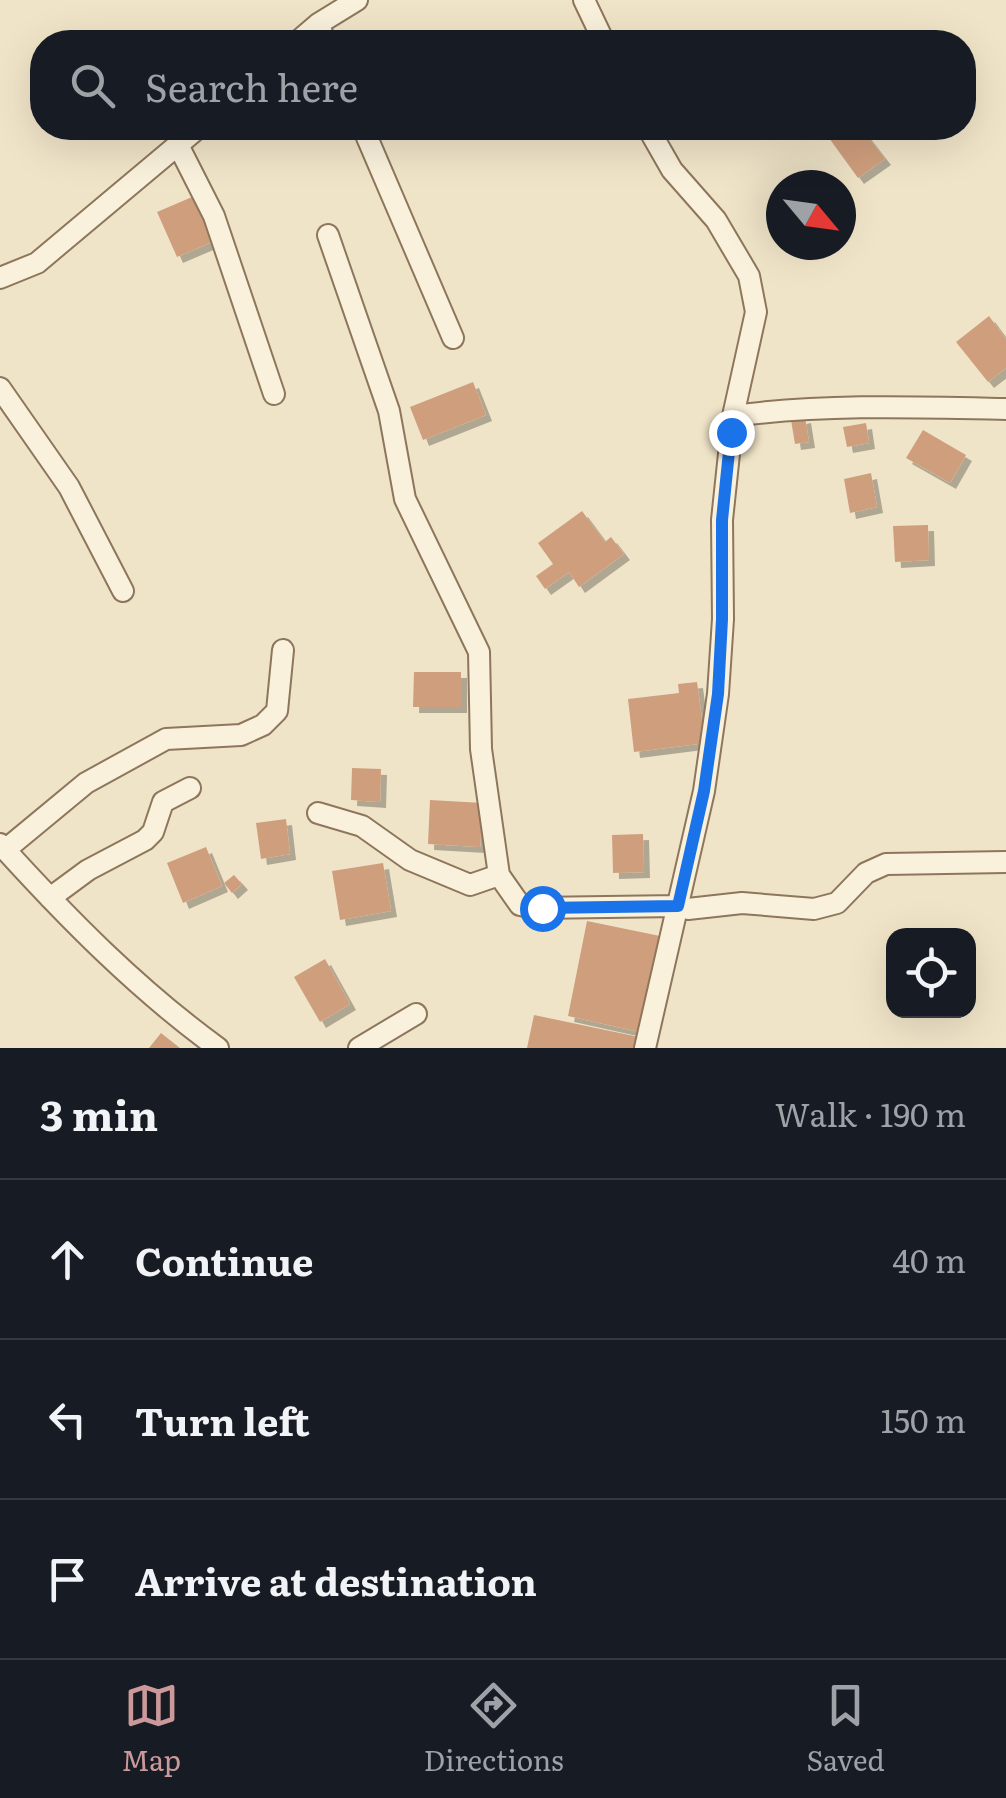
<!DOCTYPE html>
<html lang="en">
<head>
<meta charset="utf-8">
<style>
	body { margin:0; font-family:Literata,serif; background:#20242c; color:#f1f3f6 }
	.controls { position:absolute; right:30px; bottom:30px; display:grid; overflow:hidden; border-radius:20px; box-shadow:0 10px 40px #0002 }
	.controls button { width:90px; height:90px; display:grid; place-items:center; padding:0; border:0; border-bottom:2px solid #363941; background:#171b24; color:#f1f3f6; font:50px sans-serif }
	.compass { position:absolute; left:766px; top:170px; width:90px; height:90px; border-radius:50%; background:#171b24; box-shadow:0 10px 40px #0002; rotate:119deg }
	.stop { position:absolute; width:30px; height:30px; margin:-22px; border:8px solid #1a73e8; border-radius:50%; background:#fff }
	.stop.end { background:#1a73e8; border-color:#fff; box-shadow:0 2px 10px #0008 }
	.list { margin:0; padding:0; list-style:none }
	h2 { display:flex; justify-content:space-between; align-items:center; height:130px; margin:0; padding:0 40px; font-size:42px }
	h2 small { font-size:32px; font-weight:400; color:#9ea1a6 }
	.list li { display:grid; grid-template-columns:65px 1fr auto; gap:30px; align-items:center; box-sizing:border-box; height:160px; padding:0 40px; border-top:2px solid #363941 }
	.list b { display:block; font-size:38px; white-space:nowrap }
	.list em { font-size:32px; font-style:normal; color:#9ea1a6 }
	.icon { flex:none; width:55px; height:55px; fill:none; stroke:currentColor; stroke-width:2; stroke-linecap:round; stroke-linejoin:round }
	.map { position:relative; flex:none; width:1006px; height:1048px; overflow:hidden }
	.search { position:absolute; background:#171b24; box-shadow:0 10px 40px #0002; left:30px; right:30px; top:30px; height:110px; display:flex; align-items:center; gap:25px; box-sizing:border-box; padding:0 35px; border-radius:40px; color:#9ea1a6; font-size:38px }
	.sheet { height:610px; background:#171b24 }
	nav { display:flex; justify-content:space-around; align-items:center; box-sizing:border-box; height:140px; border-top:2px solid #363941; background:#171b24; font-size:28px; color:#9ea1a6 }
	nav a { display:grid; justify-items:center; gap:5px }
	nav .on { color:#cc999b }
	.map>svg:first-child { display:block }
</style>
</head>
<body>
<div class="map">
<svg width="1006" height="1048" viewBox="0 0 1006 1048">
	<defs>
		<filter id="shadow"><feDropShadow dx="6" dy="6" stdDeviation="0" flood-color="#0004"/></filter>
	</defs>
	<rect width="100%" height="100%" fill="#f0e4c8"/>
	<path fill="#cf9f7d" filter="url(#shadow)" d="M843,128H861L885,159L858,178L829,138Z
		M199,194L219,239L177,257L157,212Z
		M989,316L1006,339V368L988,382L956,342Z
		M473,382L486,415L423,440L410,407Z
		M805,417L809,442L795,444L791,420Z
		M866,423L869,443L847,447L843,427Z
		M923,430L966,455L950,483L906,458Z
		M871,473L877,507L850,513L844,479Z
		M582,511L605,542L611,537L624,554L579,587L569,572L545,589L536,576L553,564L538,543Z
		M928,525L929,560L895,562L893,526Z
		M414,672H461V707H413Z
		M697,682L705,743L634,752L628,699L679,693L678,684Z
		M352,768L381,769L380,802L351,800Z
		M430,800L483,803L480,847L428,844Z
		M286,819L290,854L261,859L256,823Z
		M643,834L644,872L613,873L612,835Z
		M206,847L222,886L183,903L167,863Z
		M383,863L391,911L340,920L332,871Z
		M234,875L242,884L232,893L224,883Z
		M587,921L660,936L640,1032L568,1016Z
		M325,959L350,1004L320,1022L294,977Z
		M534,1015L639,1037L636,1048H527Z
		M161,1033L180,1048H149Z"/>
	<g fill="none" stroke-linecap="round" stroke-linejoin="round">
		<g stroke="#8d765c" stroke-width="24">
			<path id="street" d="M584,0L604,42
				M318,24L326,42
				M297,42L318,24L357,0
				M363,128L453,338
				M178,145L214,216L274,394
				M328,235L389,411L405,499L479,652L481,749L499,875
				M0,278L37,263L198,128
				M0,388L69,487L123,591
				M733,416C823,404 915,407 1006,409
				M318,813L362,826L410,860L470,885L499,875L520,905L535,908L678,906L688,909L742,903L814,909L837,903L866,873L886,864L1006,862
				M0,844C67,918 137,989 218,1048
				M5,850L86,783L166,739L241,735L263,725L277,711L283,650
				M50,898L88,870L145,840L153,832L163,802L190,788
				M359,1048L416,1014
				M645,1048L704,791L718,694L723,619L722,520L733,416L756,312L749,276L716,220L672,170L648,128"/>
		</g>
		<use href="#street" stroke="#faf1dc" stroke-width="20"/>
	</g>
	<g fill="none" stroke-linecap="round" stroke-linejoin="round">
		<path stroke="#1a73e8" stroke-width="12" d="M542,908L678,906L704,791L718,694L722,619V520L731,432"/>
	</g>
</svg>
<div class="controls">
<button><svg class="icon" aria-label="locate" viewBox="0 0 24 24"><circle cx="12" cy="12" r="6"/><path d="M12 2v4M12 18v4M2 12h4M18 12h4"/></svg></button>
</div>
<svg class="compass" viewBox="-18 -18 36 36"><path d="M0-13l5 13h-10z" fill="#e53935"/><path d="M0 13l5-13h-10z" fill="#9ea1a6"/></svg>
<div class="stop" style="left:542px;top:908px"></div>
<div class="stop end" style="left:731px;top:432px"></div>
<div class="search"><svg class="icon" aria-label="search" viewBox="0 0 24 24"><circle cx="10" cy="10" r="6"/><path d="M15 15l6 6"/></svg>Search here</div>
</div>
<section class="sheet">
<h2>3 min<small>Walk · 190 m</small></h2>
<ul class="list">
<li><svg class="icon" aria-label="ahead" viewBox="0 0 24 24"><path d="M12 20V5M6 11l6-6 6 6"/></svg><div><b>Continue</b></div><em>40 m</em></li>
<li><svg class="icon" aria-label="left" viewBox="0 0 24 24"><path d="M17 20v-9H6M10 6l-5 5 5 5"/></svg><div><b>Turn left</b></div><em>150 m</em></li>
<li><svg class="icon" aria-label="arrive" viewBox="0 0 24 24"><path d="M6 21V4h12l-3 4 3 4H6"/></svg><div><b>Arrive at destination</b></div></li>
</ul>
</section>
<nav>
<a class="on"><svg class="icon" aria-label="map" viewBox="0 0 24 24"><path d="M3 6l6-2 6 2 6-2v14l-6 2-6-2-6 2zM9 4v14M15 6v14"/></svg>Map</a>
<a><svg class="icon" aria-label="directions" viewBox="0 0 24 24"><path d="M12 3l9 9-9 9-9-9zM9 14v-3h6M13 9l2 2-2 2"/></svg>Directions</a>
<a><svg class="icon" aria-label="saved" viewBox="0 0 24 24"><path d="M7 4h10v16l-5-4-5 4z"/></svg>Saved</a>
</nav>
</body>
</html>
